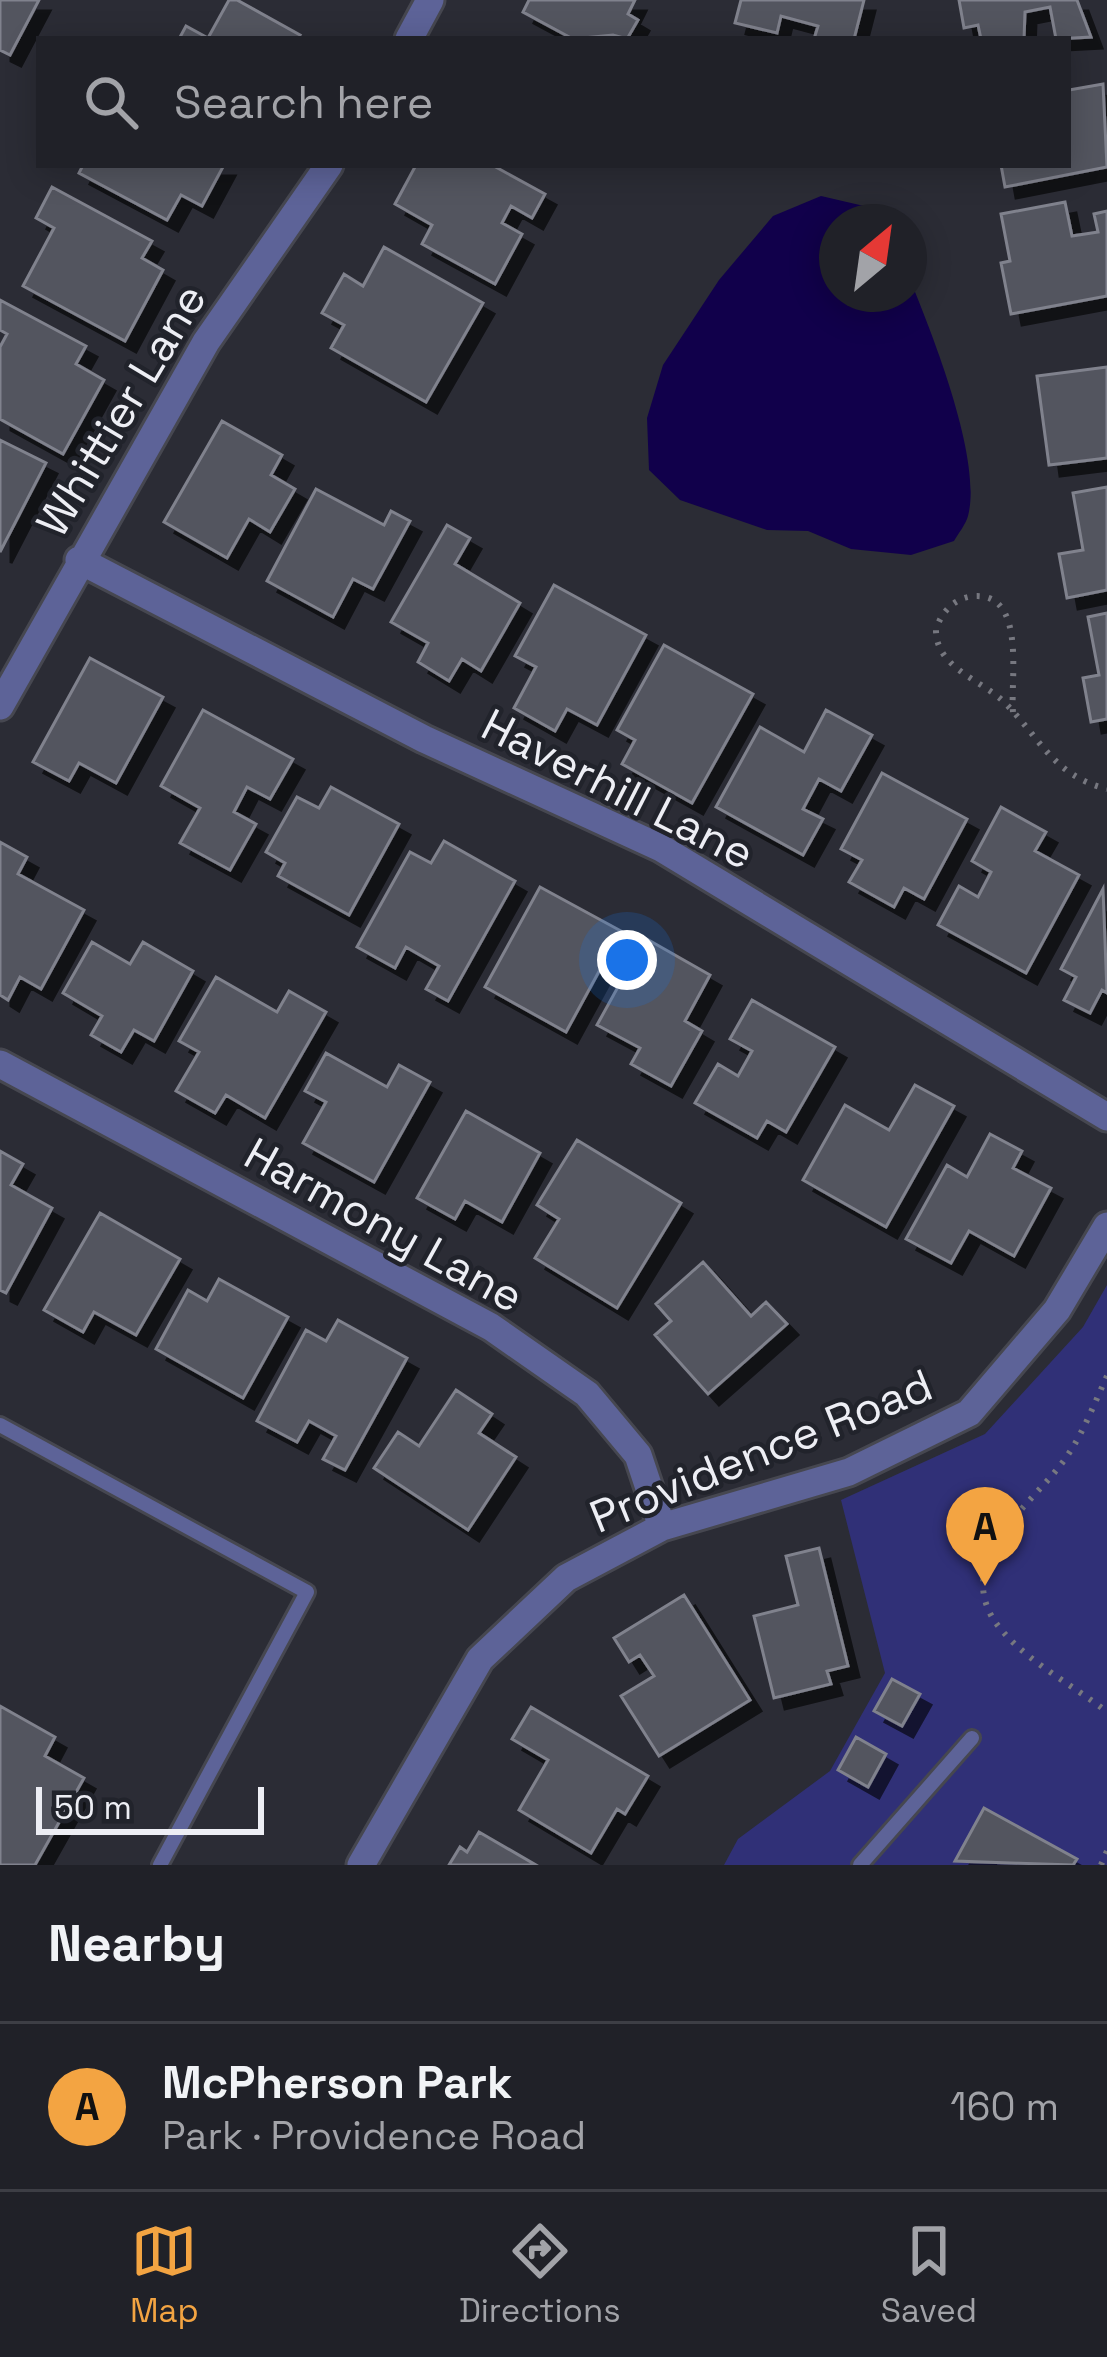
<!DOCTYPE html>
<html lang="en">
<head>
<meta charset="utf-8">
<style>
	body { margin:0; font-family:"Space Grotesk",sans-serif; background:#2d2e34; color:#f1f3f6 }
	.compass { position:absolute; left:819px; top:204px; width:108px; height:108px; border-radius:50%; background:#202128; box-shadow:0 6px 30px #0003; rotate:29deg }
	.scale { position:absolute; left:36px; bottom:30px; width:228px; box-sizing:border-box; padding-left:12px; border:6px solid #edeef4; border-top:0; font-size:33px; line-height:42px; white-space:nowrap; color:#edeef4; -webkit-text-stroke:9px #21232b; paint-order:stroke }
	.you { position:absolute; left:627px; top:960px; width:42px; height:42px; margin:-30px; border:9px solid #fff; border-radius:50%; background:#1a73e8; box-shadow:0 0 0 18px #1a73e833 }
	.badge { display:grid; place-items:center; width:78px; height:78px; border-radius:50%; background:#f3a442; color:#111; font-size:39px; font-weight:700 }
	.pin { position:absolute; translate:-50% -99px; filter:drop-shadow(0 3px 6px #0008) }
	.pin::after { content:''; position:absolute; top:63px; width:42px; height:36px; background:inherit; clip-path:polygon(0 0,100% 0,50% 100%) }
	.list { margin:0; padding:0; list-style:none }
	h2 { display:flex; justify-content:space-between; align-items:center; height:156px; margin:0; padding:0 48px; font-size:51px }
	h2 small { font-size:39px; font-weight:400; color:#a2a3a8 }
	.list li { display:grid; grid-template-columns:78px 1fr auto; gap:36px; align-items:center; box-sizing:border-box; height:168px; padding:0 48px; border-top:3px solid #3d3e45 }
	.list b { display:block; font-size:45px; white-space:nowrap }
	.list p { margin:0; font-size:39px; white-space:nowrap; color:#a2a3a8 }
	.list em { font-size:39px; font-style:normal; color:#a2a3a8 }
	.icon { flex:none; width:66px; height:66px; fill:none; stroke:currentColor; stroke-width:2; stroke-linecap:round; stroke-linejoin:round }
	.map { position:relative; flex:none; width:1107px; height:1865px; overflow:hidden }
	.search { position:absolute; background:#202128; box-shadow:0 6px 30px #0003; left:36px; right:36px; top:36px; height:132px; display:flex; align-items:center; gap:30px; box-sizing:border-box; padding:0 42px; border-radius:0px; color:#a2a3a8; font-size:45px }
	.sheet { height:324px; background:#202128 }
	nav { display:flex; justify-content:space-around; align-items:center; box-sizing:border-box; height:168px; border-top:3px solid #3d3e45; background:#202128; font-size:33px; color:#a2a3a8 }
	nav a { display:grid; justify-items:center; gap:6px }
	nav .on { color:#f3a442 }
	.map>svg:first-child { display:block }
</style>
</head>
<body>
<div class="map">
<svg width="1107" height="1865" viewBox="0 0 1107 1865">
	<defs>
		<filter id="shadow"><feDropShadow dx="11" dy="11" stdDeviation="0" flood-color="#0009"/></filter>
	</defs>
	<rect width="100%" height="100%" fill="#2b2c35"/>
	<path fill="#303077" d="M1107,1285V1865H724L738,1839L830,1771L885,1673L841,1500L985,1434L1083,1327Z"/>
	<path fill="#11004b" d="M821,196L864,206L883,222H837V294H909V277C931,331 983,459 968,516C966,524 958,534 954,541L911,555L851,549L808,531L767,530L680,500L649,470L647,418L663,365L719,280L773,216Z"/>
	<path fill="#53555f" stroke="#80828d" stroke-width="3" filter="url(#shadow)" d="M0,0H39L10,55L0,50Z
		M229,0H237L300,35L297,39H179L186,26L208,38Z
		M529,0H635L628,14L638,20L627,39L613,35L573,39L523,12Z
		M741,0H864L854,39H814L818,26L781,16L777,33L735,23Z
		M959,0H1077L1091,37L1056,39L1050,7L1025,12L1024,39H981L978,25L964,28Z
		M1103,84L1107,167L1005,187L1001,165H1068L1069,90Z
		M83,165H224L202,206L181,195L167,220L79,173Z
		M416,165H492L545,194L532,218L511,206L502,223L522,234L495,284L422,244L432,225L395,204Z
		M52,187L152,241L142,258L163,270L125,341L23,286L54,228L36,218Z
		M1065,202L1072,236L1098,232L1094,214L1107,211V296L1011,314L1001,263L1010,261L1001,214Z
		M384,247L483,303L426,402L331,348L344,325L322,313L344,274L363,286Z
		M0,300L86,346L76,364L104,380L63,454L0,419V347L7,334L0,330Z
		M1107,367V458L1049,465L1037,376Z
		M222,421L282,455L271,475L295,489L270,532L249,519L227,558L164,522Z
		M0,440L46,463L0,552Z
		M1107,487V590L1067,598L1059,554L1083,550L1073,493Z
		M316,489L384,525L391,511L410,521L373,589L353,579L333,617L267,581Z
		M447,525L470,538L455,564L520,603L481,671L462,659L449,681L418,662L428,643L391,622Z
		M554,585L646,635L597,725L567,709L555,731L514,708L536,667L515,656Z
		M1107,613V719L1091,722L1083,678L1099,675L1088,617Z
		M664,645L753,694L692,803L622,764L635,740L617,730Z
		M90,658L163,697L116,783L79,763L69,781L33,762Z
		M203,710L293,759L270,799L247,787L234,812L256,824L230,870L180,843L200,808L161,786Z
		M826,710L872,735L841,791L819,779L803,809L823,819L803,855L716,807L760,727L804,752Z
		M882,773L967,819L924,899L904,888L894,907L849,882L862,860L841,849Z
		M331,787L399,824L349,915L278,876L285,863L266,852L297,797L319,808Z
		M1001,807L1046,832L1035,851L1079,875L1026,973L938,925L959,886L978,897L991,872L972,861Z
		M444,841L515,881L448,1001L426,989L439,966L406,947L395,968L357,947L410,852L431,863Z
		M0,842L27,857L18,874L84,910L41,989L20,977L8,1000L0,995Z
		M540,887L621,931L566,1032L485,987Z
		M1103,889L1107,993L1102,990L1090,1013L1064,1000L1076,977L1061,969Z
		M645,938L710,975L685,1021L702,1031L671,1086L631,1064L640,1048L597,1025Z
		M92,942L130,964L143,942L193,971L154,1041L134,1030L121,1052L91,1035L102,1016L63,993Z
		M216,977L277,1012L289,991L326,1012L265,1118L226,1095L215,1113L176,1091L199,1052L179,1041Z
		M752,1000L835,1047L786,1132L767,1121L757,1138L695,1103L718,1064L738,1076L752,1051L730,1039Z
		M326,1053L387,1087L399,1065L430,1082L374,1182L303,1143L326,1102L305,1091Z
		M915,1085L954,1106L886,1227L803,1180L845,1105L889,1130Z
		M466,1111L540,1153L502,1222L465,1201L455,1219L417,1198Z
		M990,1134L1022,1151L1013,1168L1051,1188L1014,1256L969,1231L951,1263L906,1239L947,1165L967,1177Z
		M577,1140L681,1203L617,1308L535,1258L559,1219L537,1205Z
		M0,1151L23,1164L11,1185L52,1208L6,1293L0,1290Z
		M100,1213L180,1259L136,1335L94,1312L83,1332L44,1310Z
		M703,1262L751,1316L766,1302L787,1324L708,1394L655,1335L671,1321L656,1304Z
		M219,1279L288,1317L243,1398L156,1349L188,1290L207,1301Z
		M338,1320L407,1358L345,1470L323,1459L336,1436L309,1421L297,1442L257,1421L306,1330L326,1341Z
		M456,1390L492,1414L479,1433L516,1457L468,1530L374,1468L398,1432L419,1446Z
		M819,1548L848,1666L827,1671L831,1684L774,1698L754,1616L798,1605L786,1556Z
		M684,1595L750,1700L659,1756L621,1696L654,1676L640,1655L629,1662L614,1638Z
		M892,1679L920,1694L902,1726L874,1711Z
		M0,1706L55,1737L45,1756L84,1778L35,1865H0Z
		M531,1707L648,1776L625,1814L617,1809L591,1853L519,1810L548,1760L512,1739Z
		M856,1737L886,1754L868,1787L838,1770Z
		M984,1808L1077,1859L1073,1865L955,1861Z
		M479,1832L536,1865H449L460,1847L467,1852Z"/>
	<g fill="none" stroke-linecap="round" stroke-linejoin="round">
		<g stroke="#464750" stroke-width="20">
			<path id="service" d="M0,1425L307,1592L160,1865
				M860,1865L972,1738"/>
		</g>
		<g stroke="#464750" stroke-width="33">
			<path id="minor" d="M409,39L430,0
				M79,560L424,739L661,848L1107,1117
				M0,706L206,342L329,165
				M0,1064L491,1327L587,1394L638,1455L662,1527
				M361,1865L480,1659L566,1578L662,1527L849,1472L969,1413L1057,1310L1107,1226"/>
		</g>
		<path stroke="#777880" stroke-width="6" stroke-dasharray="3 9" stroke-linecap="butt" d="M1013,712C1010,679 1028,586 968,597C951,601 940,615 936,630C936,667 979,679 1003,701C1040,737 1052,775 1107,789
			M1107,1376C1094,1404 1083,1434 1065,1459C1033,1504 957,1555 992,1617C1016,1656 1072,1684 1107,1712
			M1101,1865L1107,1851"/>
		<use href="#service" stroke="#5d6398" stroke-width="14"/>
		<use href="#minor" stroke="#5d6398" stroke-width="27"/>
	</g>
	<g text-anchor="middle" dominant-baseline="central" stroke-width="9" stroke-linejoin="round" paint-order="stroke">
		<g font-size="45" fill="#edeef4" stroke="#21232b">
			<text transform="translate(121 410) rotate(-59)">Whittier Lane</text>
			<text transform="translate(618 789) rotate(27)">Haverhill Lane</text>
			<text transform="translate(384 1225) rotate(29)">Harmony Lane</text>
			<text transform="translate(761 1451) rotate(-22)">Providence Road</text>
		</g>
	</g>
</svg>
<svg class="compass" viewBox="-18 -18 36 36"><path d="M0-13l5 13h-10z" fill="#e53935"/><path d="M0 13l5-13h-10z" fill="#a2a3a8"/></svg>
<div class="scale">50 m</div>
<div class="you"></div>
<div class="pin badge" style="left:985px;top:1586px">A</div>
<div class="search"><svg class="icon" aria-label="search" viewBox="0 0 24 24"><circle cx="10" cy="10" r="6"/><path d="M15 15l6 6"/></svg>Search here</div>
</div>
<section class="sheet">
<h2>Nearby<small></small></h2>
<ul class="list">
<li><span class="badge">A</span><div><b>McPherson Park</b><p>Park · Providence Road</p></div><em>160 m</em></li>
</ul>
</section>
<nav>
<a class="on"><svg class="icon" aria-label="map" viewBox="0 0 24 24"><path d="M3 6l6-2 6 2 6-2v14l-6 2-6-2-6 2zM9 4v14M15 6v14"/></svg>Map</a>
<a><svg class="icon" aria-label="directions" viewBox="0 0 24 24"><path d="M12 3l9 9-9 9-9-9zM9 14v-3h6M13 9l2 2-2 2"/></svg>Directions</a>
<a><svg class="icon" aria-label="saved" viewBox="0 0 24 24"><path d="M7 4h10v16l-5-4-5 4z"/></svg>Saved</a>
</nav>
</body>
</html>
